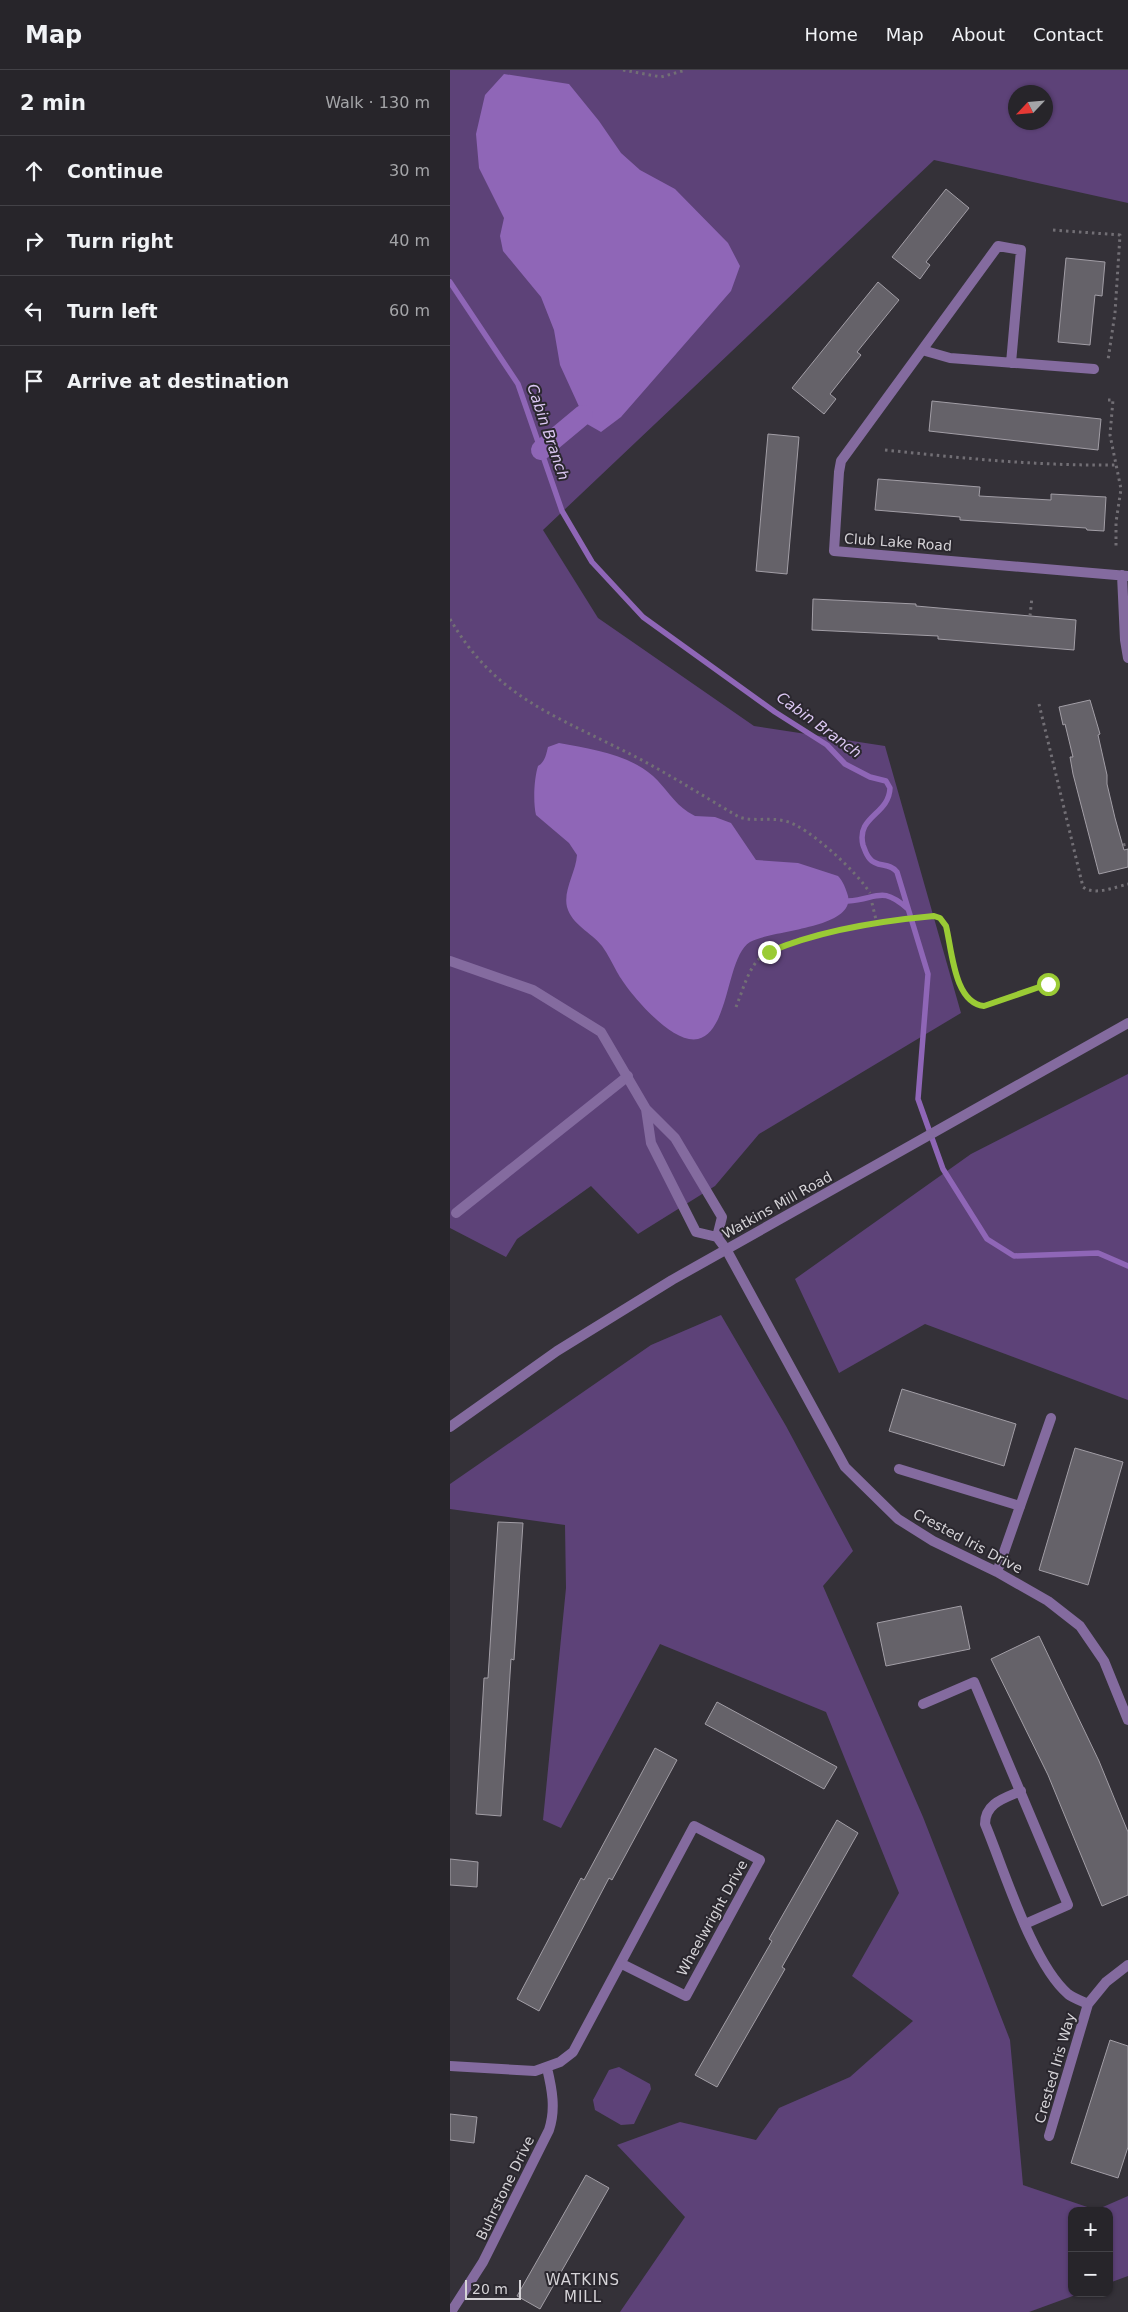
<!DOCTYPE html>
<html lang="en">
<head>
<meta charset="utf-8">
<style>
	body { margin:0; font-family:"DejaVu Sans",sans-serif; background:#333136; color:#f1f3f6 }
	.controls { position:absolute; right:15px; bottom:15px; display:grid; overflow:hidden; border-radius:10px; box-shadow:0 1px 4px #0004 }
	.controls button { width:45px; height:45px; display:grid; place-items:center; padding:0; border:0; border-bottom:1px solid #434247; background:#27252a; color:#f1f3f6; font:25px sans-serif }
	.compass { position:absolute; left:558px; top:15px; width:45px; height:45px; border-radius:50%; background:#27252a; box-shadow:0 1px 4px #0004; rotate:244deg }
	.scale { position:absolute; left:15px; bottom:12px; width:56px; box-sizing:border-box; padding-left:5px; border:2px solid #d5d3d7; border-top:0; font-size:14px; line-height:18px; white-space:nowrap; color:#d5d3d7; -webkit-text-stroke:4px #2a272e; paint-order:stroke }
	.stop { position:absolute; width:15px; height:15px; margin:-11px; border:4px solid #9acb35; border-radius:50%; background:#fff }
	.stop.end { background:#9acb35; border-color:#fff; box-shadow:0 1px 5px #0008 }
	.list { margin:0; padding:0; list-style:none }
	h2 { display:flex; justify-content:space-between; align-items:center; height:65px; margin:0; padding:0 20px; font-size:21px }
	h2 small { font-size:16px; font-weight:400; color:#a4a5a8 }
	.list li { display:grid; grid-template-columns:32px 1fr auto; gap:15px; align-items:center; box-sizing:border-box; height:70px; padding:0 20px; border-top:1px solid #434247 }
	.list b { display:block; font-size:19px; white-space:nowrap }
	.list em { font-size:16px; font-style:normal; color:#a4a5a8 }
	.icon { flex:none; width:28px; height:28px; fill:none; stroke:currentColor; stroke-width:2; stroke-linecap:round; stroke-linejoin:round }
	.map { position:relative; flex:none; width:678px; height:2242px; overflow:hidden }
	header { display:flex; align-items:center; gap:30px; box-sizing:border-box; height:70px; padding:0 25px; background:#27252a; border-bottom:1px solid #434247 }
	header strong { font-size:24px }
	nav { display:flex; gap:28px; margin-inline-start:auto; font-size:18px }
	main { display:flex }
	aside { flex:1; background:#27252a }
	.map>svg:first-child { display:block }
</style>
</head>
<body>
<header>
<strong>Map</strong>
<nav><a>Home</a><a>Map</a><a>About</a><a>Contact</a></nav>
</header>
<main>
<aside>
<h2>2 min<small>Walk · 130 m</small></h2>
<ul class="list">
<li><svg class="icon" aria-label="ahead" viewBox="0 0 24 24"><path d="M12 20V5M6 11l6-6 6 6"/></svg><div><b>Continue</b></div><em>30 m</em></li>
<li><svg class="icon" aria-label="right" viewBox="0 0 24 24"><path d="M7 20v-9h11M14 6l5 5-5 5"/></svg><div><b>Turn right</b></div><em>40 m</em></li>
<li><svg class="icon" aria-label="left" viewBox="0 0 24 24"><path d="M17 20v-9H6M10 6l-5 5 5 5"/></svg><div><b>Turn left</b></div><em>60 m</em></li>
<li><svg class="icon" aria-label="arrive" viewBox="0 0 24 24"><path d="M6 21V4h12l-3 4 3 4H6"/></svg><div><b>Arrive at destination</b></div></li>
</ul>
</aside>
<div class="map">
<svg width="678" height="2242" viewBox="0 0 678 2242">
	<rect width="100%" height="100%" fill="#343138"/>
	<path fill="#5d4278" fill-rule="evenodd" d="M0,0H678V133L484,90L93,460L148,548L304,656L435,676L511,943L309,1064L265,1116L188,1164L141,1116L67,1169L56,1187L0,1158ZM566,22H596V52H566Z
		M678,1004V1330L475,1254L389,1303L345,1209L521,1084Z
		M271,1245L336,1356L403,1481L373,1516L473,1747L560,1970L573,2115L646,2140L678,2126V2206L659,2213V2141H622V2223H631L579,2242H170L235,2147L167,2075L230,2052L306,2070L329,2038L400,2007L463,1951L402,1906L449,1823L376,1642L210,1574L111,1758L93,1750L116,1518L115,1455L0,1439V1414L201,1275Z
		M169,1997L200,2014L201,2019L184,2054L171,2055L145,2040L143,2030L159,2000Z"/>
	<path fill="#8f66b7" d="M54,4L119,14L149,51L171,83L190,100L225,119L278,173L290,196L281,221L171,347L151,362L137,354L110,295L104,260L91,227L53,181L50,166L54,148L29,98L26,64L35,25Z
		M109,673C141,679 178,684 203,706C215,717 224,733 238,742L245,746L265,747L281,753L306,790L348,793L388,806C393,811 396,819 398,826C405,859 320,860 300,872C276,887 280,961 248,969C222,975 178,922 167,902C162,893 158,884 152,876C141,862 122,855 117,837C113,820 126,802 127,785L119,773L86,745C83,732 84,709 88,696C95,692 96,685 98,677Z"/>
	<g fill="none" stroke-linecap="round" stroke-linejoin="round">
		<path stroke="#8f66b7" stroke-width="5.5" d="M0,212L68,314L112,441L142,492L193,547L325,642L377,675L395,694L420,707L436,711L440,718C439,745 406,746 413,775C415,780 416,785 420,789C427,798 440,792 447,802L478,904L468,1029L493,1099L537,1169L564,1186L648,1183L678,1196
			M398,831C428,829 431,815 458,839"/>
		<path stroke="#8f66b7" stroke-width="20" d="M91,380L133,345"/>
	</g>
	<path fill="#656269" stroke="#a29ea6" d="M496,119L519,138L476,192L480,195L470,209L442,187Z
		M616,188L655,192L652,226L645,225L640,275L608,272Z
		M428,212L449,230L407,282L411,285L380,324L386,329L374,344L342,318Z
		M482,331L651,349L648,380L479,361Z
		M318,364L349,367L337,504L306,501Z
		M428,409L530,417L529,426L601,430V424L656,427L654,461L637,460L636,458L510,450V447L425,440Z
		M363,529L466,534V536L626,550L624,580L488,569V566L362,560Z
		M640,630L650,664L648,665L657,705V714L665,748L674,780L678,779V797L649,804L623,704L620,687H623L615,654L613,655L609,637Z
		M452,1319L566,1354L554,1396L439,1361Z
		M625,1378L673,1392L638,1515L589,1500Z
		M48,1452L73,1453L64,1590L61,1589L51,1746L26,1744L34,1608H38Z
		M511,1536L520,1579L436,1596L427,1553Z
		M589,1566L649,1691L678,1762V1825L652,1836L598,1705L541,1589Z
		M267,1632L387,1697L374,1719L255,1654Z
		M205,1678L227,1690L162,1810L159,1808L89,1941L67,1929L131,1808L134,1810Z
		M387,1750L408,1763L332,1897L335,1899L267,2017L245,2005L322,1871L319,1869Z
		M0,1789L28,1792L27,1817L0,1815Z
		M660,1970L678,1976V2077L668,2108L621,2093Z
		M0,2044L27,2047L24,2073L0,2070Z
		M136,2105L159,2118L90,2239L67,2226Z"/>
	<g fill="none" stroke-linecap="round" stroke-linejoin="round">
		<path stroke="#726f75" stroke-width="3" stroke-dasharray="2.5 4" stroke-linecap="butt" d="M173,0L211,7L236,0
			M603,160L670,165L665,243L658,290
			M658,330H663L660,365L671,419L666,452V477
			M435,380C512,388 588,396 665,395
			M580,546L582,527
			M0,549C43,622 94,641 166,677C208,697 248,723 289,747C304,752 319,747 335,751C358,756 407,802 420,823
			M589,634L633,817C645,826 665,817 678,814
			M673,775L678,774
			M422,833L427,854
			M286,937C293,920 298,898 312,886C340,863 446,849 484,846L490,848L496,856C502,880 504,933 534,936L598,914"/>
		<path stroke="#846b9f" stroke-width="10" d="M6,1143L178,1006
			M449,1399L570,1436"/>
		<path stroke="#846b9f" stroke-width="10" d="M472,280L500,288L644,299
			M561,293L571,180L548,176L391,391L389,402L384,481L678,506
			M672,505L675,570L678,588
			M0,891L83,920L151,962L196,1039
			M267,1167L272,1147L225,1068L196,1039L201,1073L246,1162L267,1167L276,1179L395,1397L448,1449L483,1471L547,1502L598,1531L630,1556L654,1591L678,1650
			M547,1502L601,1348
			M473,1634L524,1612L618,1835L575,1854
			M571,1721C555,1728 535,1733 535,1754C554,1799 582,1893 618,1924C623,1928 632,1931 638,1934
			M0,1996L85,2001L110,1992L123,1982L244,1756L310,1790L236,1926L172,1894
			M599,2066L638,1934L656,1912L678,1895
			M1,2242L33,2192L99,2060C106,2039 102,2019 97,1998"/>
		<path stroke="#846b9f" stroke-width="10" d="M0,1357L107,1281L222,1210L678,953"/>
	</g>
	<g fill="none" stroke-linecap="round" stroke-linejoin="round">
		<path stroke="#9acb35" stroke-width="6" d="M319,882C370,860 429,851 484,846L490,848L496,856C502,880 504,933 534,936L598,914"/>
	</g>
	<g text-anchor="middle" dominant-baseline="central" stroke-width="4" stroke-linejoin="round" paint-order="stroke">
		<g font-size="14" fill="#d5d3d7" stroke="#2a272e">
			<text transform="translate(448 472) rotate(4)">Club Lake Road</text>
			<text transform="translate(327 1135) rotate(-29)">Watkins Mill Road</text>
			<text transform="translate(518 1471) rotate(28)">Crested Iris Drive</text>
			<text transform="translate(262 1848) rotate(-61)">Wheelwright Drive</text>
			<text transform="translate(605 1998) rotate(-74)">Crested Iris Way</text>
			<text transform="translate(55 2118) rotate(-64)">Buhrstone Drive</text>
		</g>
		<g font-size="15" font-style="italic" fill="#dbc7f2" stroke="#2a272e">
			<text transform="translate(98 362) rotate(71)">Cabin Branch</text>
			<text transform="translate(369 655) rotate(36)">Cabin Branch</text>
		</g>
		<g font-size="15" letter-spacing="1" fill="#d5d3d7" stroke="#2a272e">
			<text x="133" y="2210">WATKINS<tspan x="133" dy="17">MILL</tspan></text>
		</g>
	</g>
</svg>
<div class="controls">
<button>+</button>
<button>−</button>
</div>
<svg class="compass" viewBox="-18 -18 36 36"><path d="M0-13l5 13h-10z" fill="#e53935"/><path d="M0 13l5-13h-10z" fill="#a4a5a8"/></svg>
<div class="scale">20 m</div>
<div class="stop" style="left:598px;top:914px"></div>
<div class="stop end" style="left:319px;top:882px"></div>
</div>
</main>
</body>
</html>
